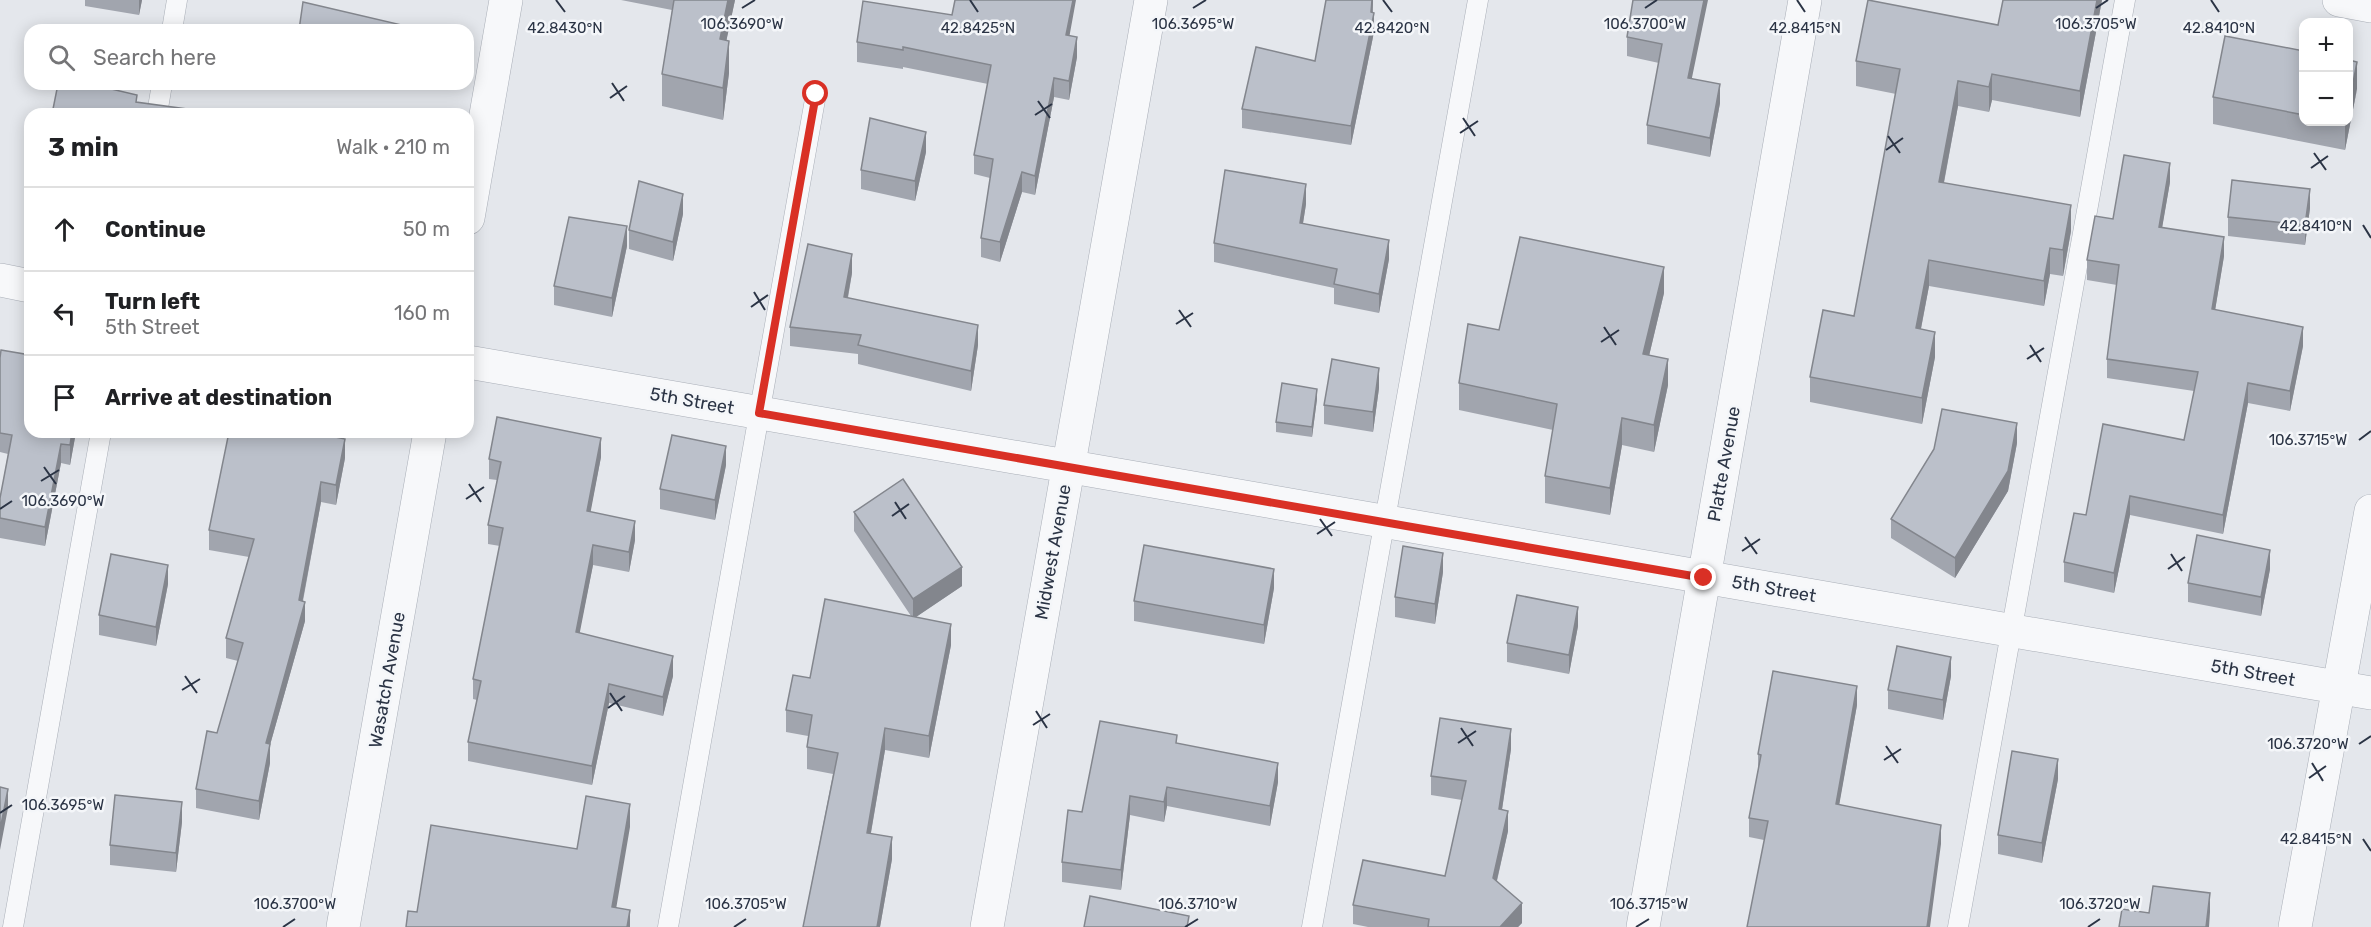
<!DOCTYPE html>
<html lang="en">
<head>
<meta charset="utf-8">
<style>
	body { margin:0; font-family:Rubik,sans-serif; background:#f2f2f2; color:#202124 }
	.controls { position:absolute; right:18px; top:18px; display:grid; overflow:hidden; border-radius:12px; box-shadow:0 3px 15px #0003 }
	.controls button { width:54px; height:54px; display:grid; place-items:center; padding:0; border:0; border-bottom:2px solid #e0e0e0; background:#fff; color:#202124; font:30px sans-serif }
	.stop { position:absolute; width:18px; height:18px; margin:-14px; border:4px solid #d93025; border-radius:50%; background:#fff }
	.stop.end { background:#d93025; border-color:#fff; box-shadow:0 2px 6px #0008 }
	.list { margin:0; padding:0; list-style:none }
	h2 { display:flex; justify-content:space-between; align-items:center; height:78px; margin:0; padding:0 24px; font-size:26px }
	h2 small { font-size:20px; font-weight:400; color:#757577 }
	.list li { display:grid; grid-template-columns:39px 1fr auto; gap:18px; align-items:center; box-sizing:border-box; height:84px; padding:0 24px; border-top:2px solid #e0e0e0 }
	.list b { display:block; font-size:22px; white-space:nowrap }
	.list p { margin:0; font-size:20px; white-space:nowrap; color:#757577 }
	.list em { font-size:20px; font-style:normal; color:#757577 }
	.icon { flex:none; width:33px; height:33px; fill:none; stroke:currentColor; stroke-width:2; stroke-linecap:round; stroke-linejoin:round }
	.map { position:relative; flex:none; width:2371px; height:927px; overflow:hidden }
	.search { position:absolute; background:#fff; box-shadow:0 3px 15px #0003; left:24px; top:24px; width:450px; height:66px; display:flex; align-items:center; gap:15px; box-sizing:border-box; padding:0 21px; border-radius:18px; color:#757577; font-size:22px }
	.panel { position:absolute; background:#fff; box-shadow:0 3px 15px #0003; left:24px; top:108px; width:450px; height:330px; border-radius:18px }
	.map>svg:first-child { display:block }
</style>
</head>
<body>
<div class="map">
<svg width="2371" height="927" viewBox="0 0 2371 927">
	<rect width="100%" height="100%" fill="#e4e7ec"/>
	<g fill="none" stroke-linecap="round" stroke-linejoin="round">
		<g stroke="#a9aeb7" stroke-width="21">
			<path id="lane" d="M172,30L177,0
				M157,114L162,84
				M13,927L101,432
				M668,927L816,94
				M1312,927L1478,0
				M1958,927L2125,0"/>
		</g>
		<g stroke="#a9aeb7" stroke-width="34">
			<path id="street" d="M2339,0L2371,6
				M468,218L506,0
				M0,280L30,286
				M468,362L2371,693
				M343,927L430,432
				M987,927L1151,0
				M1643,927L1805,0
				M2295,927L2371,511"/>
		</g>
		<use href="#lane" stroke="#f7f8fa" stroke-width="20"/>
		<use href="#street" stroke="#f7f8fa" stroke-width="33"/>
	</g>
	<path fill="#a1a5ae" d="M85,0H142L139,15L85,6Z
		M621,0H735L726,41L729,73L723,120L662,106V74L672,10Z
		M1326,0H1373V13L1374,32L1351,145L1242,128V109L1315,61Z
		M1633,0L1692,78L1720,103L1710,157L1647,144V125L1659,63L1627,56V37Z
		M2102,0L2080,117L1992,100L1989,112L1958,106L1944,183L2071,231L2063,276L2050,274L2044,306L1929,286L1921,329L1935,357L1922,424L1810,402V377L1854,316L1896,94L1856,86V61Z
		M1069,36L1077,57L1069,100L1054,97L1035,195L1022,192L1000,262L981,257V238L990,178L974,174V155L988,84L903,67V69L857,62V42Z
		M2304,51V122H2349L2357,89L2345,150L2213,124V97Z
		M388,84H399V86Z
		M926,152L915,201L861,189V170Z
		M2170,182L2162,227L2224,256L2215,310L2303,346L2290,411L2248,403L2223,534L2130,515L2114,593L2064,582V562L2086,515L2184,440L2194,391L2107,378V359L2117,285L2087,280V260L2113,219Z
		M1306,204L1303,223L1389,259L1379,313L1334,304V288L1214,262V243Z
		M2310,208L2305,245L2228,236V217Z
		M683,214L673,261L629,249V230Z
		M627,246L612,317L554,305V286Z
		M852,273L848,298L978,345L971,391L858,364V354L790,346V327Z
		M1664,293L1649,356L1668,385L1654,452L1622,445L1610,515L1545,503V476L1553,430L1459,410V383L1499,330Z
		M0,358L76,432L70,465L61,463L45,546L0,538V498L8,454L0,452Z
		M1379,388L1373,432L1324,424V405Z
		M1317,399L1312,437L1276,432V422Z
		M2017,443L2008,491L1955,578L1891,538V519Z
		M601,457L590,512L635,540L629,572L593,565L579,633L673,676L663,716L609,703L592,785L468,761V742L477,700L473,699V679L500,546L488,544V525L497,480L489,479V459Z
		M345,458L336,505L321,502L303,601L305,621L270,745V763L259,820L196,808V789L217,733L238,661L226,658V638L249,557L209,550V530Z
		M726,465L715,520L660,509V489Z
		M854,512L962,586L916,617L951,645L929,758L885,750L871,833L892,859L880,927H803L833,774L807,769V747L808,736L786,732V710L810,678L911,616L854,531Z
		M2270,569L2261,616L2188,602V583Z
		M1443,572L1435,624L1395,617V597Z
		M168,584L156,646L99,635V615Z
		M1274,588L1264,644L1134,621V601Z
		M1578,626L1569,674L1507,662V643Z
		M1951,676L1943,720L1888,709V690Z
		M1857,705L1839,804L1941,844L1764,840L1749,837V818L1758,771V754Z
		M1177,743L1278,782L1270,826L1167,806L1164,822L1130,815L1121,890L1062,882V862L1082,812Z
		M1511,749L1502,810L1508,831L1497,881L1522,923L1518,927H1368L1353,924V905L1445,876L1462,800L1431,795V776Z
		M2058,779L2042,863L1998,854V835Z
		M182,822L176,872L110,865V845Z"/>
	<path fill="#83868d" d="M139,0H142L139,15Z
		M728,0H735L720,71V39Z
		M1073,0H1076L1066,55V35Z
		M1372,0H1373L1372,21L1374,13V32L1351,145V126Z
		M1704,0H1708L1688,97V78Z
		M2097,0H2102L2080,117V91Z
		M1077,37V57L1069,100V81Z
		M729,41V73L723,120V88Z
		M2357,62V89L2345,150V122H2349V104Z
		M1992,74V100L1989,112V87Z
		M1054,78V97L1035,195V176Z
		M1958,81V106L1939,208V182Z
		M1720,84V103L1710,157V138Z
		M926,132V152L915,201V181Z
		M2170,163V182L2159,246V227Z
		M1022,172V192L1000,262V242Z
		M1306,184V204L1300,242V223Z
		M2310,189V208L2305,245V225Z
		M683,194V214L673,261V242Z
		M2071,205V231L2063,276V250Z
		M627,226V246L612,317V298Z
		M2224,237V256L2212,329V309Z
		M1389,240V259L1379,313V294Z
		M2050,248V274L2044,306V281Z
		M852,254V273L844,317V297Z
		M1929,260V286L1916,354V328Z
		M1664,267V293L1643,381V354Z
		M978,325V345L971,391V371Z
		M2303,327V346L2290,411V391Z
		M1935,332V357L1922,424V398Z
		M1668,359V385L1654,452V425Z
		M1379,368V388L1373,432V412Z
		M2248,383V403L2223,534V515Z
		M1317,389V399L1312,437V427Z
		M1622,418V445L1610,515V488Z
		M2017,423V443L2008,491L1955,578V558Z
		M72,432H76L70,465V445Z
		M601,438V457L587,531V511Z
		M345,439V458L336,505V485Z
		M61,444V463L45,546V527Z
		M726,446V465L715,520V500Z
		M321,482V502L299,620V600Z
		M2130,496V515L2114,593V573Z
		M635,521V540L629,572V552Z
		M593,545V565L576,652V632Z
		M2270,550V569L2261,616V597Z
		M1443,553V572L1435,624V604Z
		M168,565V584L156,646V627Z
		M962,567V586L913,619V599Z
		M1274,569V588L1264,644V625Z
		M305,602V621L270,745V763L259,820V801L266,743Z
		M1578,607V626L1569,674V655Z
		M951,624V645L929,758V736Z
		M673,656V676L663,716V697Z
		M1951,657V676L1943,720V700Z
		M609,684V703L592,785V766Z
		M1857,686V705L1836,823V804Z
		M885,728V750L867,855V833Z
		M1511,729V749L1499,829V809Z
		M2058,759V779L2042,863V843Z
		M1278,763V782L1270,826V806Z
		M1167,787V806L1164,822V802Z
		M8,789V808L0,850V830Z
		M1130,796V815L1121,890V870Z
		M182,802V822L176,872V853Z
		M630,804V827L613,927L612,907Z
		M1508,811V831L1493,897V878Z
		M1941,825V844L1930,927H1927Z
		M892,837V859L880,927H877Z
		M2210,893V912L2209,927H2206Z
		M1522,903V923L1518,927H1500Z
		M630,910V927H627Z"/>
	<path fill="#bbc0ca" stroke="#83868d" stroke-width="1.5" d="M674,0H728L720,39L729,41L723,88L662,74Z
		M955,0H1073L1066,35L1077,37L1069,81L1054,78L1035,176L1022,172L1000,242L981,238L993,159L974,155L991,65L903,47V50L857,42L863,1L952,15Z
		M1326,0H1372L1371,12L1374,13L1351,126L1242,109L1256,47L1315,61Z
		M1633,0H1704L1688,78L1720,84L1710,138L1647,125L1662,44L1627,37Z
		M1868,0L1998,25L2003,0H2097L2080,91L1992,74L1989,87L1958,81L1939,182L2071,205L2063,250L2050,248L2044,281L1929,260L1916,328L1935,332L1922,398L1810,377L1823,310L1854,316L1900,69L1856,61Z
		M303,2L406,26V30H299Z
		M2225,36L2304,51V115L2213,97Z
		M2349,60L2357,62L2349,104Z
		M58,84H90L137,95L136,102L224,114H52Z
		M870,118L926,132L915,181L861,170Z
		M2124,155L2170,163L2159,227L2224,237L2212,309L2303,327L2290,391L2248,383L2223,515L2130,496L2114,573L2064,562L2074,513L2086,515L2103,424L2184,440L2198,372L2107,359L2119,265L2087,260L2095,216L2113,219Z
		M1225,170L1306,184L1300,223L1389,240L1379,294L1334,284L1337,269L1214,243Z
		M2232,180L2310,189L2305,225L2228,217Z
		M639,181L683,194L673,242L629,230Z
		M569,217L627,226L612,298L554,286Z
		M1520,237L1664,267L1643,354L1668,359L1654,425L1622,418L1610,488L1545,476L1557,404L1459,383L1468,324L1499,330Z
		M808,244L852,254L844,297L978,325L971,371L858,345L861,335L790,327Z
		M1,350L30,355V432H72L70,445L61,444L45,527L0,518V498L12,435L0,433V358Z
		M1332,359L1379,368L1373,412L1324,405Z
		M1282,383L1317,389L1312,427L1276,422Z
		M1942,409L2017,423L2008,471L1955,558L1891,519L1934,449Z
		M497,417L601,438L587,511L635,521L629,552L593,545L576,632L673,656L663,697L609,684L592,766L468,742L481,681L473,679L503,528L488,525L501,462L489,459Z
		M229,432H311L345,439L336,485L321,482L299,600L305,602L266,743L270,744L259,801L196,789L207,731L217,733L243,643L226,638L254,539L209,530Z
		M672,435L726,446L715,500L660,489Z
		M903,479L962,567L913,599L854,512Z
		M2197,535L2270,550L2261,597L2188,583Z
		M1144,545L1274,569L1264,625L1134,601Z
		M1403,546L1443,553L1435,604L1395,597Z
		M111,554L168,565L156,627L99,615Z
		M1517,595L1578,607L1569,655L1507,643Z
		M825,599L951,624L929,736L885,728L867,833L892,837L877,927H803L838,753L807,747L812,715L786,710L793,675L810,678Z
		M1897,646L1951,657L1943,700L1888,690Z
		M1773,671L1857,686L1836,804L1941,825L1927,927H1747L1768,821L1749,818L1761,755L1758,754Z
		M1440,718L1511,729L1499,809L1508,811L1493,878L1522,903L1500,927H1428L1429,919L1353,905L1363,860L1445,876L1466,781L1431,776Z
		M1100,721L1177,735L1176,743L1278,763L1270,806L1167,787L1164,802L1130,796L1121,870L1062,862L1068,810L1082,812Z
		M2012,751L2058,759L2042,843L1998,835Z
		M0,787L8,789L0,830Z
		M115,795L182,802L176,853L110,845Z
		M586,796L630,804L612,907L630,910L627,927H406L408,911L417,912L431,825L577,849Z
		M2153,886L2210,893L2206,927H2119L2122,909L2149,913Z
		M1090,896L1189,916L1187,927H1084Z"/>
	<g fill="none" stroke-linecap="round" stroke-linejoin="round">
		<path stroke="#d93025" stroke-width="8" d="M816,94L759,413L1704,578"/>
	</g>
	<path fill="none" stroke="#2b3445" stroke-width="2" d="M556,0L565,12M970,0L978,12M1383,0L1392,12M1797,0L1805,12M2211,0L2219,12M742,8L755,0M1193,8L1206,0M1645,8L1657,0M2096,8L2108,0M612,83L624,101M610,98L627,86M1038,101L1050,118M1035,115L1052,104M1463,118L1475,136M1460,133L1478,121M1888,136L1900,153M1886,150L1903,138M2314,153L2326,170M2311,168L2328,156M2363,225L2371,238M754,292L765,310M751,307L768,295M1179,310L1191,327M1176,324L1193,313M1604,327L1616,345M1601,342L1619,330M2030,345L2041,362M2027,359L2044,348M2359,440L2371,431M44,467L56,484M41,481L59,470M469,484L481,502M466,499L484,487M895,502L906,519M0,509L12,501M892,516L909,504M1320,519L1332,536M1317,534L1335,522M1745,537L1757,554M1742,551L1760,539M2171,554L2182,571M2168,569L2185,557M185,676L197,693M182,690L200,679M610,693L622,711M608,708L625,696M1036,711L1047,728M1033,725L1050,714M1461,728L1473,746M1458,743L1476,731M2359,744L2371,736M1886,746L1898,763M1884,760L1901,749M2312,763L2323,781M2309,778L2326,766M0,813L12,805M2363,839L2371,851M283,927L295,919M734,927L746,919M1185,927L1198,919M1636,927L1649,919M2088,927L2100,919"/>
	<g text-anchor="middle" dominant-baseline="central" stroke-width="5" stroke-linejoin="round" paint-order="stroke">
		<g font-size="18" fill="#2b3445" stroke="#f4f6f9">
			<text transform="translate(692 401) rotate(10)">5th Street</text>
			<text transform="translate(1724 464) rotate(-80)">Platte Avenue</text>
			<text transform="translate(1053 552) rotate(-80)">Midwest Avenue</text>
			<text transform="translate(1774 589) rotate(10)">5th Street</text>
			<text transform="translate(2253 673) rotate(10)">5th Street</text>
			<text transform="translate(387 680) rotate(-80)">Wasatch Avenue</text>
		</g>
	</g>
	<g font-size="15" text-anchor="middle" fill="#2b3445" stroke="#f4f6f9" stroke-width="5" stroke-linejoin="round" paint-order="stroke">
		<text x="742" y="29">106.3690°W</text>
		<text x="1193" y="29">106.3695°W</text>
		<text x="1645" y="29">106.3700°W</text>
		<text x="2096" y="29">106.3705°W</text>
		<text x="565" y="33">42.8430°N</text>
		<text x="978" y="33">42.8425°N</text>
		<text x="1392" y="33">42.8420°N</text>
		<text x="1805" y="33">42.8415°N</text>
		<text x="2219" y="33">42.8410°N</text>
		<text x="2316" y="231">42.8410°N</text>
		<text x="2308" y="445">106.3715°W</text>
		<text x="63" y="506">106.3690°W</text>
		<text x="2308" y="749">106.3720°W</text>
		<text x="63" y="810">106.3695°W</text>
		<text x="2316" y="844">42.8415°N</text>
		<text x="295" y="909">106.3700°W</text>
		<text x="746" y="909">106.3705°W</text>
		<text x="1198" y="909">106.3710°W</text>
		<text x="1649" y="909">106.3715°W</text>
		<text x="2100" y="909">106.3720°W</text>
	</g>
</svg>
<div class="controls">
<button>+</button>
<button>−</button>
</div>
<div class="stop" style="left:816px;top:94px"></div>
<div class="stop end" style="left:1704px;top:578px"></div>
<div class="search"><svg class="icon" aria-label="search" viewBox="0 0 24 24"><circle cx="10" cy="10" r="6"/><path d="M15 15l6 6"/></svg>Search here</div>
<section class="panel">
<h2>3 min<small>Walk · 210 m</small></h2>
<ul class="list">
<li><svg class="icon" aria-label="ahead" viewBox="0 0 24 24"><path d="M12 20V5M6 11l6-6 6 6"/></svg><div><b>Continue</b></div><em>50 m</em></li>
<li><svg class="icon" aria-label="left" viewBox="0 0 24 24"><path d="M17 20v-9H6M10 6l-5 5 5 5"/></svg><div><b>Turn left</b><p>5th Street</p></div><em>160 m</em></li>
<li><svg class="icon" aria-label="arrive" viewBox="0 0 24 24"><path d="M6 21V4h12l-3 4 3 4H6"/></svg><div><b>Arrive at destination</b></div></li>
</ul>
</section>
</div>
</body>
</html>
